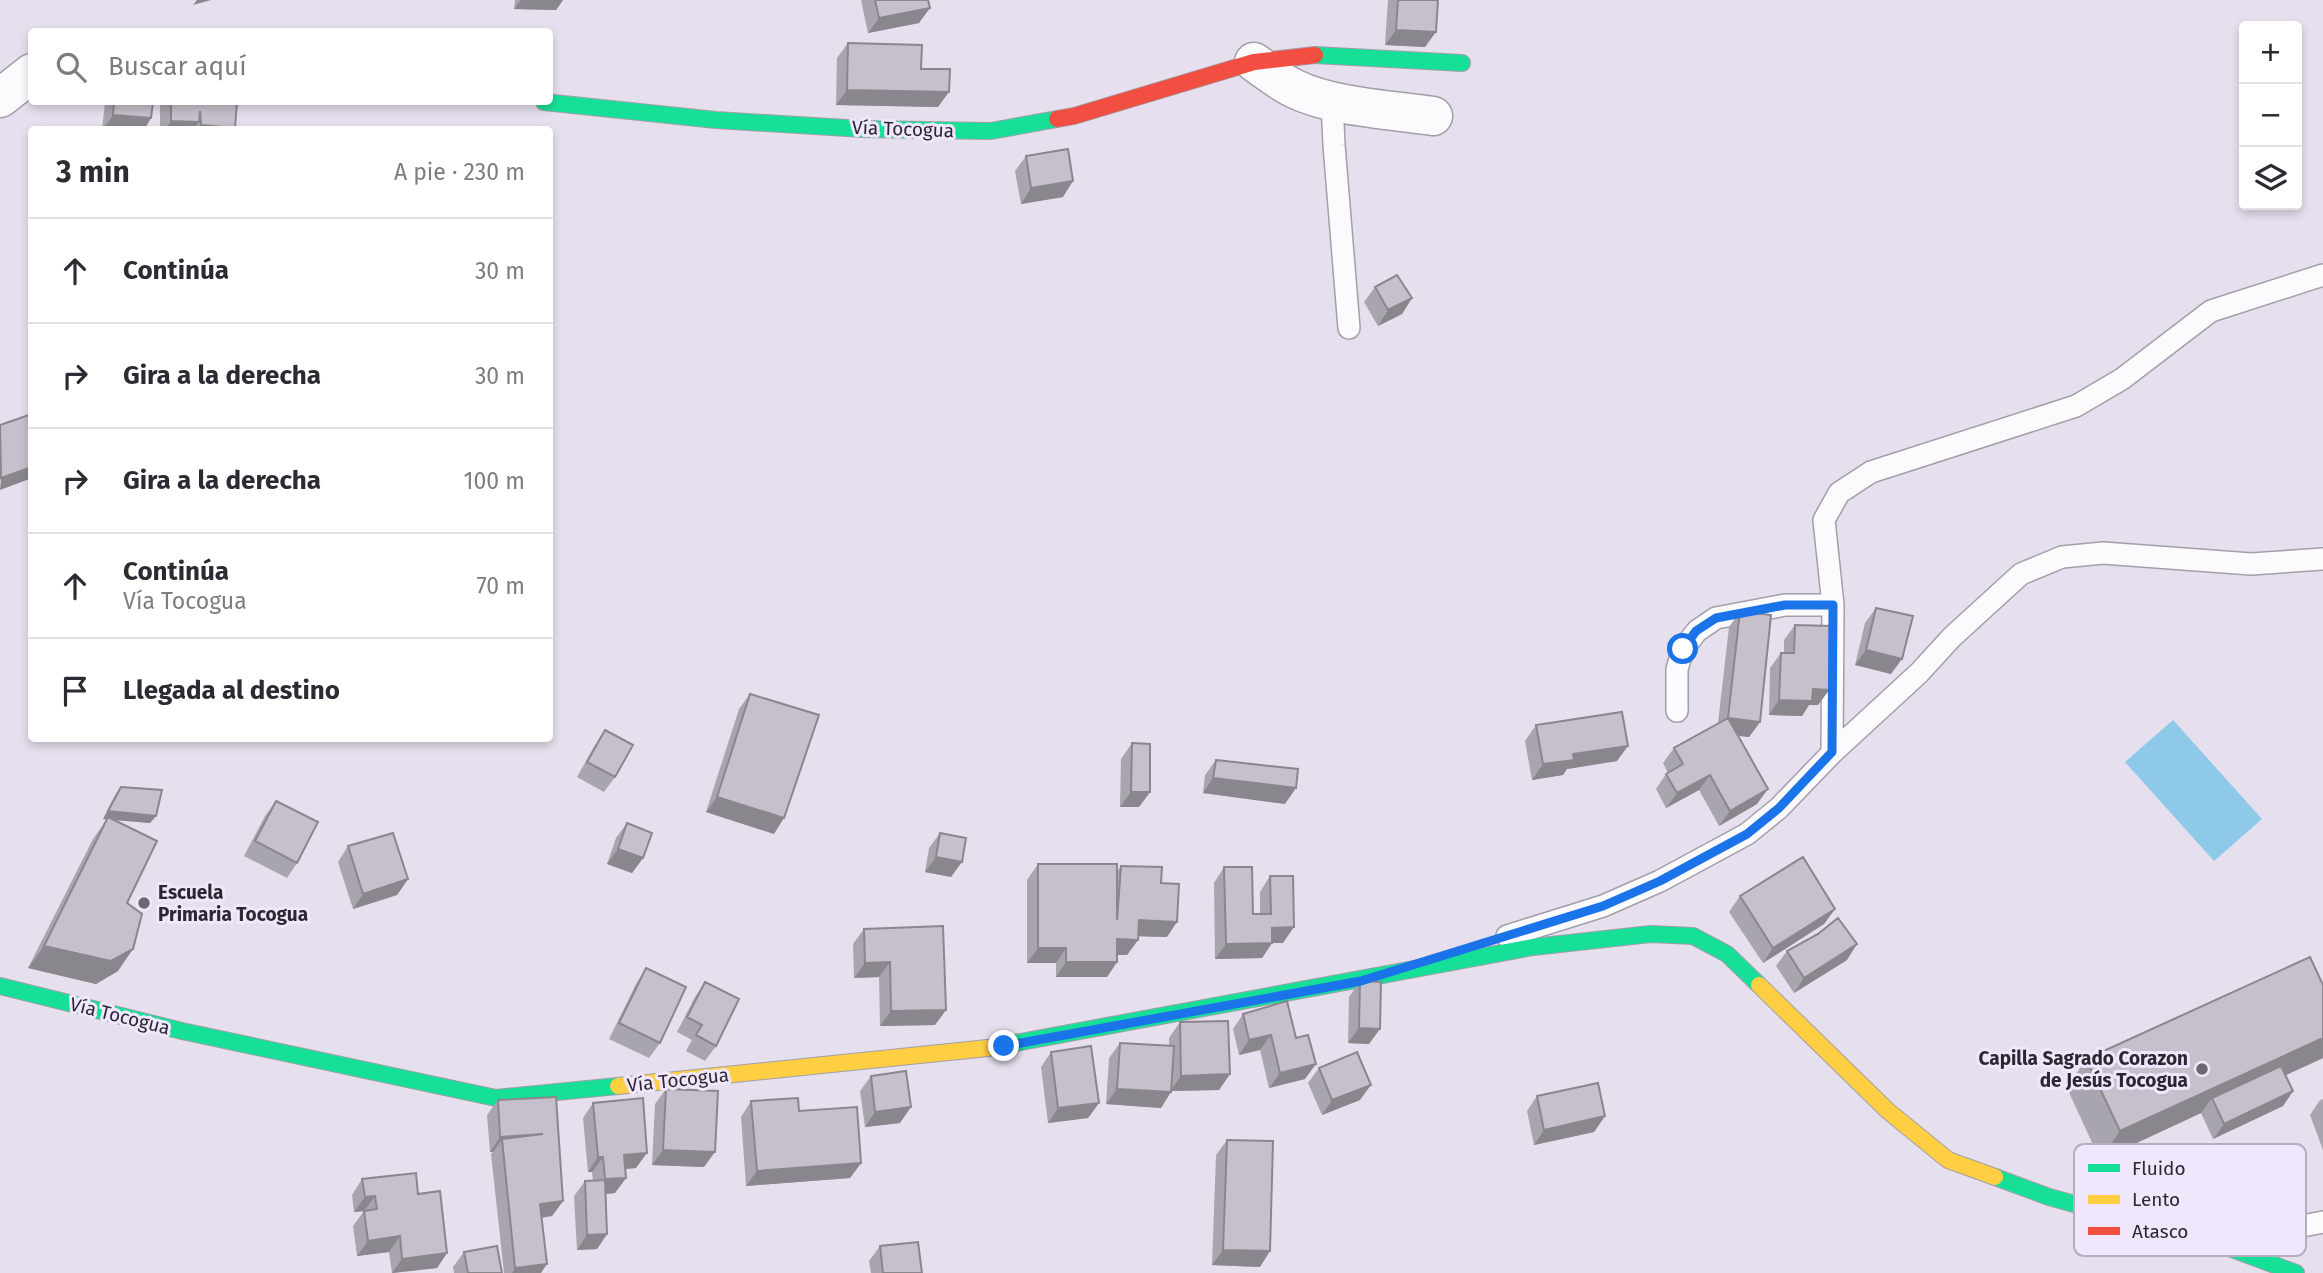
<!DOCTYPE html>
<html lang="es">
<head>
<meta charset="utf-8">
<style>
	body { margin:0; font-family:"Fira Sans",sans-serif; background:#f2f2f3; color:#2b2b33 }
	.controls { position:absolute; right:21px; top:21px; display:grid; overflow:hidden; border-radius:7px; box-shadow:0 4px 10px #0003 }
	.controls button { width:63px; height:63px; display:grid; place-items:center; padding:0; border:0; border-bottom:2px solid #e1e1e2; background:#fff; color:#2b2b33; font:35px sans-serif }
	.stop { position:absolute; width:21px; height:21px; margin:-16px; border:5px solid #1a73e8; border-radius:50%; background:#fff }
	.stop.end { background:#1a73e8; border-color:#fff; box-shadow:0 2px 7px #0008 }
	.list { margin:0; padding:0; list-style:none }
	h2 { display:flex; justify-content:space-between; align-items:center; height:91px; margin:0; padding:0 28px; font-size:30px }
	h2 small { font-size:23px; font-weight:400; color:#7c7c81 }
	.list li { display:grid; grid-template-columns:46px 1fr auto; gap:21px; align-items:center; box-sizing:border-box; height:105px; padding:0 28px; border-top:2px solid #e1e1e2 }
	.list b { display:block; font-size:26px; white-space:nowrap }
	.list p { margin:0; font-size:23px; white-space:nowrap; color:#7c7c81 }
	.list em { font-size:23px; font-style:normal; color:#7c7c81 }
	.icon { flex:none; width:38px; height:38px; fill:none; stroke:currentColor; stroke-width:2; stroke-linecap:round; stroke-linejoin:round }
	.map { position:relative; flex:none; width:2323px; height:1273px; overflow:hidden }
	.search { position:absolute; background:#fff; box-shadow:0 4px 10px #0003; left:28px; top:28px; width:525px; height:77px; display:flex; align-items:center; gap:18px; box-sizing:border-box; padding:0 24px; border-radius:7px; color:#7c7c81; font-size:26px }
	.panel { position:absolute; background:#fff; box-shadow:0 4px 10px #0003; left:28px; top:126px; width:525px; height:616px; border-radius:7px }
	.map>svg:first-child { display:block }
</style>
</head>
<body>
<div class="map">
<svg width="2323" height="1273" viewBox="0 0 2323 1273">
	<rect width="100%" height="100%" fill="#e6dfed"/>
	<path fill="#8ec9ea" d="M2173,720L2262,819L2214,861L2125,762Z"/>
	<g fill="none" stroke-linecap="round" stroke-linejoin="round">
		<g stroke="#a39ea9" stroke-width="24">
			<path id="lane" d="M1332,101L1334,145L1349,328
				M1677,711V669L1683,649L1697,631L1716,618L1785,605H1833
				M1832,753L1833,605L1824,520L1839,493L1871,472L2076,406L2122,379L2211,311L2323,275
				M1507,936L1603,906L1660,881L1747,834L1779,808L1832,753L1919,673L1952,637L2021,574L2062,557L2103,553L2251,564L2323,559
				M2225,1241L2323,1222"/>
		</g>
		<g stroke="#a39ea9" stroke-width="41">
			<path id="street" d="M1254,62C1267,71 1280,82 1295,89C1332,107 1392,110 1433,116
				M0,98L32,73"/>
		</g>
		<g stroke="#a39ea9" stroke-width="18">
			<path id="fast" d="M1315,55L1462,63
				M544,102L716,120L863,129L991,131L1057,119
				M0,986L182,1031L496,1098L618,1086
				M988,1048L1533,947L1651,934L1693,936L1727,954L1759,985
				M1995,1177L2049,1197L2216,1243L2296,1273"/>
		</g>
		<g stroke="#a39ea9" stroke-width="18">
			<path id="slow" d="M1759,985L1888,1111L1948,1160L1995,1177
				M618,1086L988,1048"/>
		</g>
		<g stroke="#a39ea9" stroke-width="18">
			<path id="jam" d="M1057,119L1074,116L1254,62L1315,55"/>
		</g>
		<use href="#lane" stroke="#fbfafc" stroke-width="21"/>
		<use href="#street" stroke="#fbfafc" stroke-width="38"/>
		<use href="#fast" stroke="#16e098" stroke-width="16"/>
		<use href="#slow" stroke="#ffcf43" stroke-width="16"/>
		<use href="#jam" stroke="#f24e42" stroke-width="16"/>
	</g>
	<path fill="#a9a5af" d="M515,0H563L556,10L514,9Z
		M861,0H928L919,23L868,33Z
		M1388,0H1438L1425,47L1385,45Z
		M848,43L921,69L938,107L836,105L837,58Z
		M105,102H153L151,118L144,130H102Z
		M160,102H237L234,130H160Z
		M1026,156L1063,197L1021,204L1015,171Z
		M1375,287L1412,298L1402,314L1378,326L1364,302Z
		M1876,608L1891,674L1855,665L1865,623Z
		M1740,611L1760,722L1749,737L1738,736L1757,804L1719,826L1699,790L1666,808L1656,789L1666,774L1668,773L1663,763L1674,748L1718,723L1729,627Z
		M1795,625L1829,690L1818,705H1809L1802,716L1769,715L1770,668L1781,653H1784V640Z
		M750,694L774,834L706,812L739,709Z
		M1536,725L1617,761L1567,769L1563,775L1532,780L1525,741Z
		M605,730L615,777L604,792L577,777L595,745Z
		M1132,743L1150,792L1139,807H1120L1121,759Z
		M1216,760L1285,804L1203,793L1205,775Z
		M121,787L156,816L150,823L114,820L127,903L118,971L96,984L28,968L93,839L107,819H103L115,795Z
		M276,801L297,863L287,878L244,856L265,816Z
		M627,823L643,858L632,873L607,864L616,838Z
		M940,833L951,877L925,872L929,848Z
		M348,846L408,879L397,895L353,909L338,862Z
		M1038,864L1117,872L1121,866L1161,883L1167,937L1138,936V940L1127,955H1117V962L1107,977H1056V963H1027V880Z
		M1224,867L1253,914H1260V892L1270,876L1283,943H1272L1262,958L1215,959L1214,883Z
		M1740,896L1835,909L1824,924L1763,963L1729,912Z
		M864,929L946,1010L935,1025L880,1026L879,977L854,978L853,944Z
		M1787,951L1847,960L1794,993L1776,966Z
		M646,968L660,1043L649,1058L609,1039L636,984Z
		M1360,981L1369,1044L1348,1043L1349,997Z
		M705,982L716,1046L705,1061L686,1051L692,1040L677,1032L695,997Z
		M2323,985V1058L2286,1075L2293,1091L2283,1106L2213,1139L2201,1113L2100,1160L2067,1088L2086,1059Z
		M1287,1001L1305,1079L1269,1088L1260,1050L1239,1055L1233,1029L1243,1014Z
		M1180,1022L1230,1074L1219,1090L1171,1091L1161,1108L1106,1104L1109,1058L1120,1043L1169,1046V1038Z
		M1051,1052L1099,1103L1088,1118L1048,1123L1041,1067Z
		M1319,1068L1360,1100L1322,1115L1308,1083Z
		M871,1076L900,1123L865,1127L860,1091Z
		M666,1089L704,1167L652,1165L655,1104Z
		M1537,1096L1605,1116L1594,1132L1534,1145L1527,1111Z
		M2323,1099V1150L2310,1115L2320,1100Z
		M498,1100L563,1201L552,1216L542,1218L541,1273H504L491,1154L493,1152H490L487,1115Z
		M751,1101L799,1111L861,1163L850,1178L746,1186L741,1117Z
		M593,1103L636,1168L625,1169L626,1178L615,1193L606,1194L607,1234L597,1249L577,1250L574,1196L585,1181H593L592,1172H588L583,1118Z
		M1227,1140L1260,1267L1212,1265L1216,1155Z
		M362,1179L418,1194L447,1253L437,1268L392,1273L389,1252L357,1256L353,1226L364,1211L354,1212L352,1195Z
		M880,1246L922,1273H871L869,1261Z
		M464,1252L502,1273H454L453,1267Z"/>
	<path fill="#8a868e" d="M197,0H211L193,5Z
		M521,0H563L556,10L514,9Z
		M930,8L919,23L868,33L879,18Z
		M1396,30L1436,32L1425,47L1385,45Z
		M847,90L949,92L938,107L836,105Z
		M113,115L151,118L144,130H103Z
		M171,121L199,122L193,130H165Z
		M201,125L235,128L234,130H197Z
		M1073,181L1063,197L1021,204L1031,188Z
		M1412,298L1402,314L1378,326L1388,310Z
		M32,467V478L0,490L1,478Z
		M1866,650L1902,659L1891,674L1855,665Z
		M1813,689L1829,690L1818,705H1809L1802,716L1769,715L1779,700Z
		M1728,718L1760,722L1749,737L1717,733Z
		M1628,746L1617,761L1567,769L1563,775L1532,780L1543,764L1573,754Z
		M1710,775L1699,790L1666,808L1677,793Z
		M1213,778L1296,788L1285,804L1203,793Z
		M1768,789L1757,804L1719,826L1730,811Z
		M1131,792H1150L1139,807H1120Z
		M717,797L784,818L774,834L706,812Z
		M108,811L156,816L150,823L103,819Z
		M618,849L643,858L632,873L607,864Z
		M936,857L962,862L951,877L925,872Z
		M408,879L397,895L353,909L363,894Z
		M1835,909L1824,924L1763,963L1773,948Z
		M1139,920L1177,922L1167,937L1128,936Z
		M1294,927L1283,943H1269H1272L1262,958L1215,959L1226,944L1272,928Z
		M1117,939L1138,940L1127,955H1106Z
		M1857,944L1847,960L1794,993L1804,978Z
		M44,946L133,949L118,971L96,984L28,968Z
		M1038,948H1066L1056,963H1027Z
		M890,962L879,977L854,978L865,963Z
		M1066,962H1117L1107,977H1056Z
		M946,1010L935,1025L880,1026L891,1011Z
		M1359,1028L1380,1029L1369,1044L1348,1043Z
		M1271,1035L1260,1050L1239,1055L1249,1040Z
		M2323,1038V1058L2216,1107L2212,1098L2201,1113L2100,1160L2120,1131Z
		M1316,1064L1305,1079L1269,1088L1280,1073Z
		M1230,1074L1219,1090L1170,1091L1181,1076Z
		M1371,1085L1360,1100L1322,1115L1332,1100Z
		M1117,1089L1171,1092L1161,1108L1106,1104Z
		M2293,1091L2283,1106L2213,1139L2224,1124Z
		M1099,1103L1088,1118L1048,1123L1058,1108Z
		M911,1107L900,1123L865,1127L875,1112Z
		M1605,1116L1594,1132L1534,1145L1544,1130Z
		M543,1134L502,1139L493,1152H490L500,1137Z
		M663,1150L715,1152L704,1167L652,1165Z
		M647,1153L636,1168L613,1170L624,1155Z
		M598,1157H603L592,1172H588Z
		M861,1163L850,1178L746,1186L757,1171Z
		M626,1178L615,1193L594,1195L605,1179Z
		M375,1196L364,1211L354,1212L365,1197Z
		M563,1201L552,1216L529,1219L540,1204Z
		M607,1234L597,1249L577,1250L587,1235Z
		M400,1236L389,1252L357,1256L368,1241Z
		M1223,1250L1270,1251L1260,1267L1212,1265Z
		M447,1253L437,1268L392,1273L402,1259Z
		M547,1264L541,1273H512L515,1268Z"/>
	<path fill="#c5c0cb" stroke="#8a868e" stroke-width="2" d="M875,0H928L930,8L879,18Z
		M1398,0H1438L1436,32L1396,30Z
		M848,43L922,45L921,69H950L949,92L847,90Z
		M114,102H153L151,118L113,115Z
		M171,102H237L235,128L201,125L200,111L199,122L171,121Z
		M1068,149L1073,181L1031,188L1026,156Z
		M1397,275L1412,298L1388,310L1375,287Z
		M32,414V467L1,478L0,425Z
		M1876,608L1913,616L1902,659L1866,650Z
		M1740,611L1771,615L1760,722L1728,718Z
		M1795,625L1832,626L1829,690L1813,689L1812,701L1779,700L1781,653H1794Z
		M750,694L819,715L784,818L717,797Z
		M1622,712L1628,746L1573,754L1574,760L1543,764L1536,725Z
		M1728,718L1768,789L1730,811L1710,775L1677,793L1666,774L1683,764L1674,748Z
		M605,730L633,745L615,777L587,762Z
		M1132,743L1150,744V792H1131Z
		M1216,760L1298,769L1296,788L1213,778Z
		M121,787L162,790L156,816L108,811Z
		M276,801L318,822L297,863L255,841Z
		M108,817L157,841L127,903L142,914L133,949L111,961L44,946Z
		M627,823L652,833L643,858L618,849Z
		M393,833L408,879L363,894L348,846Z
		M940,833L966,838L962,862L936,857Z
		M1803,857L1835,909L1773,948L1740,896Z
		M1038,864H1117V920L1121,866L1162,867L1161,883L1179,884L1177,922L1139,920L1138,940L1117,939V962H1066V948H1038Z
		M1224,867H1252L1253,914H1271L1270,876H1293L1294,927L1272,928V943L1226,944Z
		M1838,918L1857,944L1804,978L1787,951L1818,934Z
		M943,926L946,1010L891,1011L890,962L865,963L864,929Z
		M2310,957L2323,985V1038L2120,1131L2086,1059Z
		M646,968L686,987L660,1043L619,1023Z
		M1360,981L1381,982L1380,1029L1359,1028Z
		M705,982L739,999L716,1046L696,1035L702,1025L687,1017Z
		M1287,1001L1296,1038L1308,1035L1316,1064L1280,1073L1271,1035L1249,1040L1243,1014Z
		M1228,1021L1230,1074L1181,1076L1180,1022Z
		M1120,1043L1174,1046L1171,1092L1117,1089Z
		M1091,1046L1099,1103L1058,1108L1051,1052Z
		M1357,1052L1371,1085L1332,1100L1319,1068Z
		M2281,1066L2293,1091L2224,1124L2212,1098Z
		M906,1071L911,1107L875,1112L871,1076Z
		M1598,1083L1605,1116L1544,1130L1537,1096Z
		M666,1089L718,1091L715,1152L663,1150Z
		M556,1097L563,1201L540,1204L547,1264L515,1268L502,1139L543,1134L500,1137L498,1100Z
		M643,1098L647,1153L624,1155L626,1178L605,1179L603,1157H598L593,1103Z
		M798,1098L799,1111L857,1107L861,1163L757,1171L751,1101Z
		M1227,1140L1273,1141L1270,1251L1223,1250Z
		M416,1173L418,1194L440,1191L447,1253L402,1259L400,1236L368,1241L364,1211L377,1209L375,1196L365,1197L362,1179Z
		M605,1180L607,1234L587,1235L585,1181Z
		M918,1242L922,1273H883L880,1246Z
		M497,1246L502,1273H468L464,1252Z"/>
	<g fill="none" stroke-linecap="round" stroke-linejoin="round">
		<path stroke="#1a73e8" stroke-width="9" d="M1004,1046L1361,981L1603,906L1660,881L1747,834L1779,808L1832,752L1833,605H1785L1716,618L1696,631L1683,649"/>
	</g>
	<g fill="#6d6773" stroke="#f1e7fc" stroke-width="2.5">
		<circle cx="144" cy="903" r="7"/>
		<circle cx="2202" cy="1069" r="7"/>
	</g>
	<g text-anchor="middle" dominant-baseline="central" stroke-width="6" stroke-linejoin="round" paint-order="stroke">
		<g font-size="19" fill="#2c2731" stroke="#f1e7fc">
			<text transform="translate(903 129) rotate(2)">Vía Tocogua</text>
			<text transform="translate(120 1016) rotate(14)">Vía Tocogua</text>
			<text transform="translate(678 1080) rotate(-6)">Vía Tocogua</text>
		</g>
		<g font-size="19" font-weight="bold" fill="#2c2731" stroke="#f1e7fc" text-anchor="start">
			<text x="158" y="892">Escuela<tspan x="158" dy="22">Primaria Tocogua</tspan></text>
			<text x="2188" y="1058" text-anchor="end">Capilla Sagrado Corazon<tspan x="2188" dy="22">de Jesús Tocogua</tspan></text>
		</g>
	</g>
	<rect x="2074" y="1144" width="232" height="112" rx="10" fill="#f1e7fc" stroke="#b6adbf" stroke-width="2"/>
	<rect x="2088" y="1164" width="32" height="8" fill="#16e098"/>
	<rect x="2088" y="1195" width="32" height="9" fill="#ffcf43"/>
	<rect x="2088" y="1227" width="32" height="8" fill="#f24e42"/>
	<g font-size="19" fill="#2c2731">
		<text x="2132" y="1175">Fluido</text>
		<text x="2132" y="1206">Lento</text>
		<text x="2132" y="1238">Atasco</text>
	</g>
</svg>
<div class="controls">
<button>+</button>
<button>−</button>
<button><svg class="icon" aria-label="layers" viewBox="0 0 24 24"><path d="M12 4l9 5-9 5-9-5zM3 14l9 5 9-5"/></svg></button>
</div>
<div class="stop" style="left:1683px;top:649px"></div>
<div class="stop end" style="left:1004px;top:1046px"></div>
<div class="search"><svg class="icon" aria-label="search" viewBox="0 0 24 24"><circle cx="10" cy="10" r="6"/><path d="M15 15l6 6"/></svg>Buscar aquí</div>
<section class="panel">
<h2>3 min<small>A pie · 230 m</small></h2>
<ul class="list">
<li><svg class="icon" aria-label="ahead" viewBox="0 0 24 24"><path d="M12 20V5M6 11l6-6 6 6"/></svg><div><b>Continúa</b></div><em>30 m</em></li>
<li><svg class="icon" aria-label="right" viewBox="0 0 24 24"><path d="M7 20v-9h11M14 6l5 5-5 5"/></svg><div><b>Gira a la derecha</b></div><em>30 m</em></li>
<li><svg class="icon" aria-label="right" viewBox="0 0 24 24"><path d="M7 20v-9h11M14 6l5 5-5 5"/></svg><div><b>Gira a la derecha</b></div><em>100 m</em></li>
<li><svg class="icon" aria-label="ahead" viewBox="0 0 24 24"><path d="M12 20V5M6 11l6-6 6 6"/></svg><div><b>Continúa</b><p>Vía Tocogua</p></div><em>70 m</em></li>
<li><svg class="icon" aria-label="arrive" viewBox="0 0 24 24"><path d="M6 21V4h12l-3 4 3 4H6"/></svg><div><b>Llegada al destino</b></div></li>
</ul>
</section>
</div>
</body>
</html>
